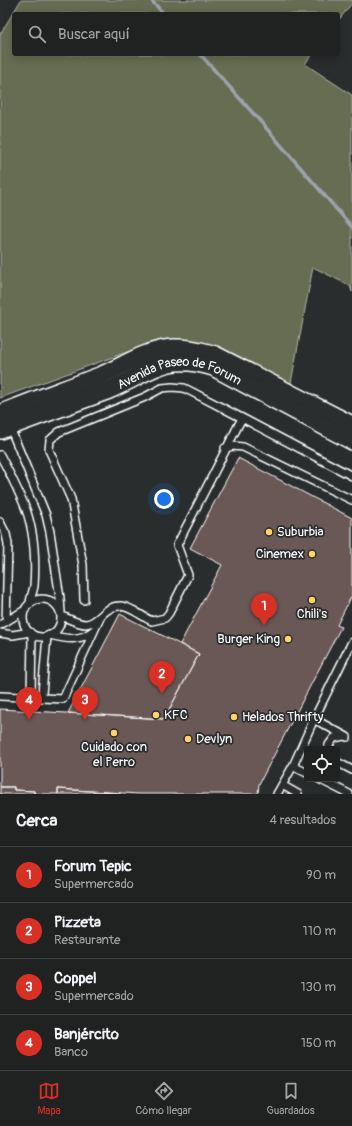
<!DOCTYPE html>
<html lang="es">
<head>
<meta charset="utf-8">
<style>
	body { margin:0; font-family:Pangolin,sans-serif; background:#2d2f2f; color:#f1f3f6 }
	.controls { position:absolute; right:12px; bottom:12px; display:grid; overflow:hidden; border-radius:4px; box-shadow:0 2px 10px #0003 }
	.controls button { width:36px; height:36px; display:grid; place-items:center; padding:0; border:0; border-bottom:1px solid #3d3f40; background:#202222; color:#f1f3f6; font:20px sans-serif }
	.you { position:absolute; left:164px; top:499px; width:14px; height:14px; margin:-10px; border:3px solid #fff; border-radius:50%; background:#1a73e8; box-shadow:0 0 0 6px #1a73e833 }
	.badge { display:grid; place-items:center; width:26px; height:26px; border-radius:50%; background:#d93025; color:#fff; font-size:13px; font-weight:700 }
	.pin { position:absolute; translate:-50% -33px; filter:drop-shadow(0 1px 2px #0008) }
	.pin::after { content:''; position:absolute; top:21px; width:14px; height:12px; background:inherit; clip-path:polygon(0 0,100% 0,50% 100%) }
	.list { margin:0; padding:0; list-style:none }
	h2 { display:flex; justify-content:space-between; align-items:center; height:52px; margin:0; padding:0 16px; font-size:17px }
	h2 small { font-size:13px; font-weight:400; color:#a2a4a5 }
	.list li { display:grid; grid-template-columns:26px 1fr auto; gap:12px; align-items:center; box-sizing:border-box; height:56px; padding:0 16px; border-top:1px solid #3d3f40 }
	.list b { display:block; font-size:15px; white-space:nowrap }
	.list p { margin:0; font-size:13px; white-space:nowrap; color:#a2a4a5 }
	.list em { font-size:13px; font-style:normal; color:#a2a4a5 }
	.icon { flex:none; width:22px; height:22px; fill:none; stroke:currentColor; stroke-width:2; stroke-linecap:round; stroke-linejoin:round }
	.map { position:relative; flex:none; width:352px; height:794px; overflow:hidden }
	.search { position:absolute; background:#202222; box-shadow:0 2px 10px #0003; left:12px; right:12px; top:12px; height:44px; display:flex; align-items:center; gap:10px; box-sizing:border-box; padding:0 14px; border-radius:4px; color:#a2a4a5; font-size:15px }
	.sheet { height:276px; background:#202222 }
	nav { display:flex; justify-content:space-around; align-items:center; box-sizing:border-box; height:56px; border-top:1px solid #3d3f40; background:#202222; font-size:11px; color:#a2a4a5 }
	nav a { display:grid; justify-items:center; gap:2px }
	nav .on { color:#d93025 }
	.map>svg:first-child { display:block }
</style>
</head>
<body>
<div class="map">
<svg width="352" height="794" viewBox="0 0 352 794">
	<rect width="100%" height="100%" fill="#2a2d2e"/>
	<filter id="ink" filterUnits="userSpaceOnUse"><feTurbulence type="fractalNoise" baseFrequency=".025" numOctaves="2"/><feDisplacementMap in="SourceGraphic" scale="8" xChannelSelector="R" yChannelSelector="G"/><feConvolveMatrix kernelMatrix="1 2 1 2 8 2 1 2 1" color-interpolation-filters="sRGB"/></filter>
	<g filter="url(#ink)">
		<path fill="#666d53" stroke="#b2b6a9" d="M21,0H352V3L338,21V14H14V54H312L305,64L352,95V292L350,286L313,267L290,388L207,344L189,340H167L149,344L0,398V34Z"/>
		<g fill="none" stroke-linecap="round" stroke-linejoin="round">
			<path stroke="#9ba4ac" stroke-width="3.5" d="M151,0L164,14
				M200,54L260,121L352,227"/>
		</g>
		<path fill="#6a5856" stroke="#fff" d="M238,458L352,518V595L337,625L341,627L259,784L258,794H139L58,789V794H34V791L14,790V787H0V709L164,719L199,654L180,644L222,565L190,548Z
			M120,614L199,654L164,719L68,713Z
			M0,787H14V790L34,791V794H0Z
			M58,789L120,793V794H58Z"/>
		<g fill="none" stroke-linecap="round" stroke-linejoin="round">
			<g stroke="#fff" stroke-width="10">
				<path id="service" d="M9,425L46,515L50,532L60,598L61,612
					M225,448L233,446L243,447L352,500
					M0,455C8,470 16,486 23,502C34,527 36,558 34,586C33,592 30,598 30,604
					M0,522L6,534L8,544L6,622
					M23 618a19 19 0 1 1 38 0a19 19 0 1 1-38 0Z
					M84,600L83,565L71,499L49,450L50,440L59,432L145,397L162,388L172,387L184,388L194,393L242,418
					M62,616C69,619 78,624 86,624C100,623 104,605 121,606C132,607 142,617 152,621L165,618L169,613L188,575L177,545L242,418L352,476
					M0,625L25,610
					M0,633L13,635L30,632
					M49,635C66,639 80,642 94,630
					M31,694L32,634
					M42,694L47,636
					M0,696L63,699L100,618
					M314,719L347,737
					M328,749L329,745L334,738L344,736
					M337,762L352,770
					M293,766L307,773
					M319,779L349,794
					M282,785L298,794
					M277,794L293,766L314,719L352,642"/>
			</g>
			<g stroke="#fff" stroke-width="20">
				<g id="tertiary">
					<path d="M0,414C34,400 69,388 102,375C123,366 142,353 164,349C181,346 198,350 215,355L352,425"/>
					<path id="s1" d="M0,430L109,390C151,372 165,352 213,367L352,441"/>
				</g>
			</g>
			<use href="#service" stroke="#2a2d2e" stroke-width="7"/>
			<use href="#tertiary" stroke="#2a2d2e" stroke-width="17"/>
		</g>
	</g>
	<g fill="#ffd166" stroke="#2a2d2e" stroke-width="1.5">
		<circle cx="269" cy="532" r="4"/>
		<circle cx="312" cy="554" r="4"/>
		<circle cx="312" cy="600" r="4"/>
		<circle cx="288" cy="639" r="4"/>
		<circle cx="156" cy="715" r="4"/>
		<circle cx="234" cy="717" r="4"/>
		<circle cx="114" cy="733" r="4"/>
		<circle cx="188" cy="739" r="4"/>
	</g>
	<g text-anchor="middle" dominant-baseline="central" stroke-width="3.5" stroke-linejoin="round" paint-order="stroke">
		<g font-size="13" fill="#fff" stroke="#2a2d2e">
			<text stroke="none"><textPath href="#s1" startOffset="192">Avenida Paseo de Forum</textPath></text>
		</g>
		<g font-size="13" fill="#fff" stroke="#2a2d2e" text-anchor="start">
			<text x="277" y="532">Suburbia</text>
			<text x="304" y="554" text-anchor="end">Cinemex</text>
			<text x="312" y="614" text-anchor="middle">Chili's</text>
			<text x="280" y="639" text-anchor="end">Burger King</text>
			<text x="164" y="715">KFC</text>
			<text x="242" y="717">Helados Thrifty</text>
			<text x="196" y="739">Devlyn</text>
			<text x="114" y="747" text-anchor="middle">Cuidado con<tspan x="114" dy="15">el Perro</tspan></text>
		</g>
	</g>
</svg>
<div class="controls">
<button><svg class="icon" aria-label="locate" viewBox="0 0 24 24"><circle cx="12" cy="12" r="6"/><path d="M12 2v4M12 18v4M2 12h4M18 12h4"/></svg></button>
</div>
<div class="you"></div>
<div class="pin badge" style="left:264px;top:626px">1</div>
<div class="pin badge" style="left:162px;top:694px">2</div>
<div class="pin badge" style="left:85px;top:720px">3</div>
<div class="pin badge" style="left:29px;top:720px">4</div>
<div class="search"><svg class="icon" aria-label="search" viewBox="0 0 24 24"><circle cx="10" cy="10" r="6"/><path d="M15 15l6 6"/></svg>Buscar aquí</div>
</div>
<section class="sheet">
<h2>Cerca<small>4 resultados</small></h2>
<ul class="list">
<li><span class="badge">1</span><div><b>Forum Tepic</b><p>Supermercado</p></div><em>90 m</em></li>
<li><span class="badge">2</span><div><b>Pizzeta</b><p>Restaurante</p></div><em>110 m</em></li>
<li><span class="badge">3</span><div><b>Coppel</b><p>Supermercado</p></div><em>130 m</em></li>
<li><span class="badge">4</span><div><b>Banjército</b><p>Banco</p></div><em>150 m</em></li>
</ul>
</section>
<nav>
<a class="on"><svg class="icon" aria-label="map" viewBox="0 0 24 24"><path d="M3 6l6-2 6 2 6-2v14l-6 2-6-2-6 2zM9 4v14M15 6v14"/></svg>Mapa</a>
<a><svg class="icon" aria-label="directions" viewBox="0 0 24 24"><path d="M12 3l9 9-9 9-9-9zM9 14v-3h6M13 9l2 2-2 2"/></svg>Cómo llegar</a>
<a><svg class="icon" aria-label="saved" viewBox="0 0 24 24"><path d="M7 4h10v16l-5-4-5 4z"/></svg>Guardados</a>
</nav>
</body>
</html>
